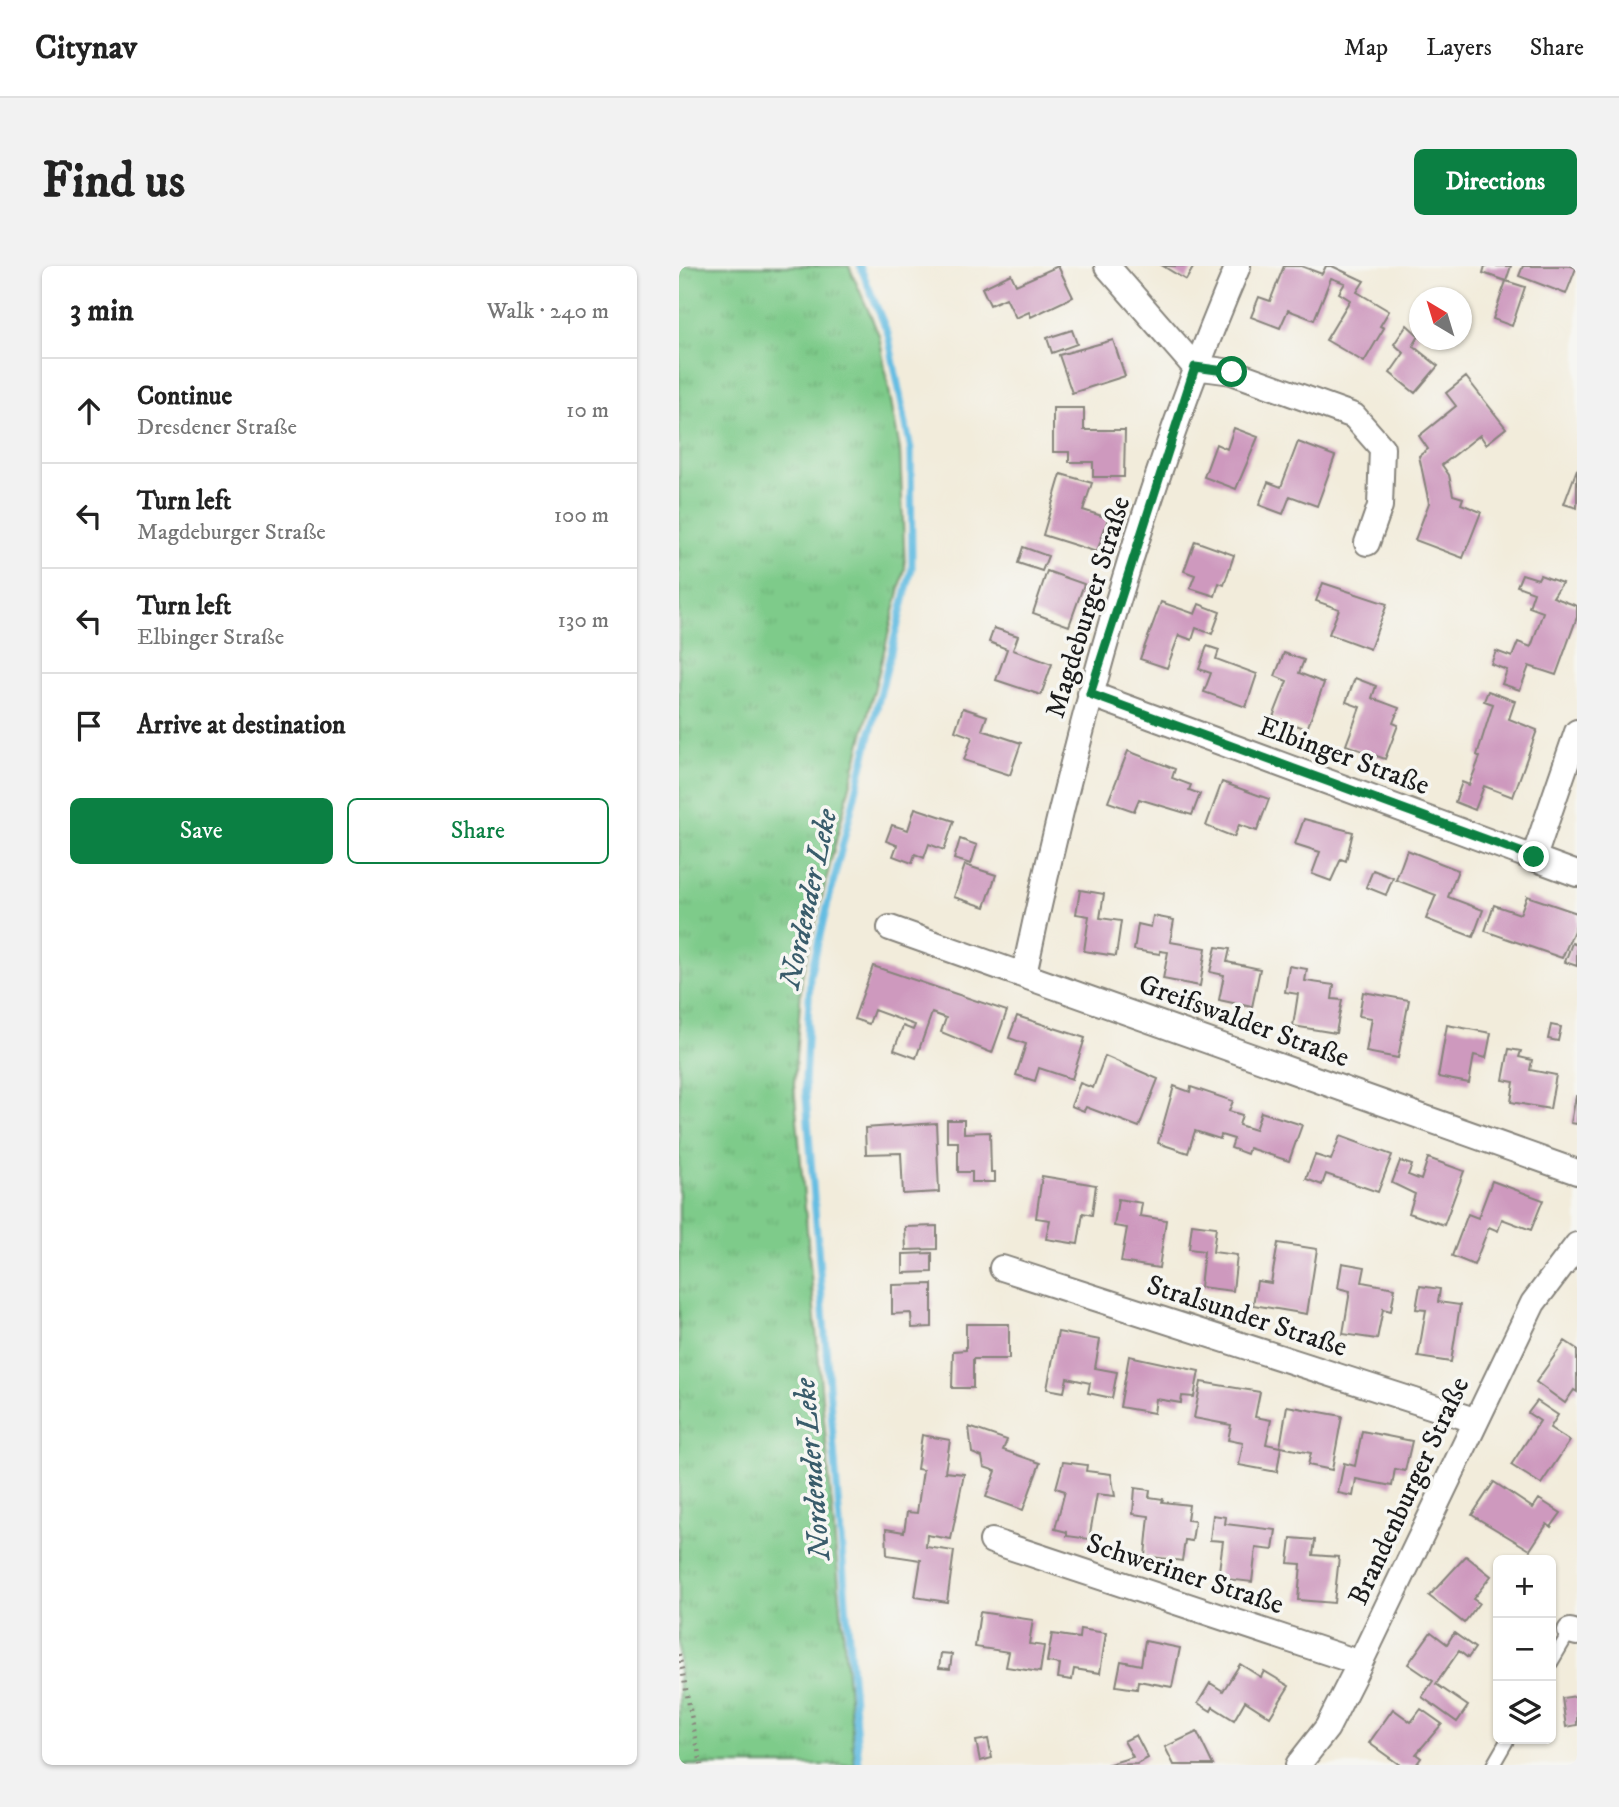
<!DOCTYPE html>
<html lang="en">
<head>
<meta charset="utf-8">
<style>
	body { margin:0; font-family:"IM FELL DW Pica",serif; background:#f2f2f2; color:#222 }
	.controls { position:absolute; right:21px; bottom:21px; display:grid; overflow:hidden; border-radius:10px; box-shadow:0 2px 5px #0004 }
	.controls button { width:63px; height:63px; display:grid; place-items:center; padding:0; border:0; border-bottom:2px solid #e0e0e0; background:#fff; color:#222; font:35px sans-serif }
	.compass { position:absolute; left:730px; top:21px; width:63px; height:63px; border-radius:50%; background:#fff; box-shadow:0 2px 5px #0004; rotate:322deg }
	.stop { position:absolute; width:21px; height:21px; margin:-16px; border:5px solid #0b8043; border-radius:50%; background:#fff }
	.stop.end { background:#0b8043; border-color:#fff; box-shadow:0 2px 7px #0008 }
	.list { margin:0; padding:0; list-style:none }
	h2 { display:flex; justify-content:space-between; align-items:center; height:91px; margin:0; padding:0 28px; font-size:30px }
	h2 small { font-size:23px; font-weight:400; color:#767676 }
	.list li { display:grid; grid-template-columns:46px 1fr auto; gap:21px; align-items:center; box-sizing:border-box; height:105px; padding:0 28px; border-top:2px solid #e0e0e0 }
	.list b { display:block; font-size:26px; white-space:nowrap }
	.list p { margin:0; font-size:23px; white-space:nowrap; color:#767676 }
	.list em { font-size:23px; font-style:normal; color:#767676 }
	.actions { display:flex; gap:14px; padding:21px 28px }
	.actions a { flex:1; padding:16px 0; border:2px solid #0b8043; border-radius:10px; text-align:center; font-size:24px; color:#0b8043 }
	.actions .main { background:#0b8043; color:#fff }
	.icon { flex:none; width:38px; height:38px; fill:none; stroke:currentColor; stroke-width:2; stroke-linecap:round; stroke-linejoin:round }
	.map { position:relative; flex:none; width:898px; height:1499px; overflow:hidden; border-radius:10px }
	header { display:flex; align-items:center; gap:42px; box-sizing:border-box; height:98px; padding:0 35px; background:#fff; border-bottom:2px solid #e0e0e0 }
	header strong { font-size:33px }
	nav { display:flex; gap:38px; margin-inline-start:auto; font-size:24px }
	.intro { display:flex; align-items:center; justify-content:space-between; box-sizing:border-box; height:168px; padding:0 42px }
	h1 { margin:0; font-size:49px }
	.button { padding:18px 32px; border-radius:10px; background:#0b8043; color:#fff; font-size:24px; font-weight:700 }
	main { display:flex; gap:42px; padding:0 42px }
	aside { flex:1; background:#fff; border-radius:10px; box-shadow:0 2px 5px #0004 }
	.map>svg:first-child { display:block }
</style>
</head>
<body>
<header>
<strong>Citynav</strong>
<nav><a>Map</a><a>Layers</a><a>Share</a></nav>
</header>
<div class="intro"><h1>Find us</h1><a class="button">Directions</a></div>
<main>
<aside>
<h2>3 min<small>Walk · 240 m</small></h2>
<ul class="list">
<li><svg class="icon" aria-label="ahead" viewBox="0 0 24 24"><path d="M12 20V5M6 11l6-6 6 6"/></svg><div><b>Continue</b><p>Dresdener Straße</p></div><em>10 m</em></li>
<li><svg class="icon" aria-label="left" viewBox="0 0 24 24"><path d="M17 20v-9H6M10 6l-5 5 5 5"/></svg><div><b>Turn left</b><p>Magdeburger Straße</p></div><em>100 m</em></li>
<li><svg class="icon" aria-label="left" viewBox="0 0 24 24"><path d="M17 20v-9H6M10 6l-5 5 5 5"/></svg><div><b>Turn left</b><p>Elbinger Straße</p></div><em>130 m</em></li>
<li><svg class="icon" aria-label="arrive" viewBox="0 0 24 24"><path d="M6 21V4h12l-3 4 3 4H6"/></svg><div><b>Arrive at destination</b></div></li>
</ul>
<div class="actions"><a class="main">Save</a><a>Share</a></div>
</aside>
<div class="map">
<svg width="898" height="1499" viewBox="0 0 898 1499">
	<defs>
		<pattern id="grass-tufts" width="24" height="20" patternUnits="userSpaceOnUse" patternTransform="scale(1.75)"><rect width="24" height="20" fill="#7ecb8a"/><path d="M3 7l-1-3M5 7V3M7 7l1-3M15 17l-1-3M17 17v-4M19 17l1-3" fill="none" stroke="#6cae76"/></pattern>
	</defs>
	<rect width="100%" height="100%" fill="#f6f6f2"/>
	<filter id="ink" filterUnits="userSpaceOnUse"><feTurbulence type="fractalNoise" baseFrequency=".0143" numOctaves="2"/><feDisplacementMap in="SourceGraphic" scale="14" xChannelSelector="R" yChannelSelector="G"/><feConvolveMatrix kernelMatrix="1 2 1 2 8 2 1 2 1" color-interpolation-filters="sRGB"/></filter>
	<filter id="wash" filterUnits="userSpaceOnUse"><feTurbulence type="fractalNoise" baseFrequency=".00686" numOctaves="4" result="noise"/><feDisplacementMap in="SourceGraphic" scale="28" xChannelSelector="R" yChannelSelector="G"/><feGaussianBlur stdDeviation="1.57" result="paint"/><feColorMatrix in="noise" values="0 0 0 0 0 0 0 0 0 0 0 0 0 0 0 0 0 1.4 0 .05"/><feComposite in="paint" operator="in"/></filter>
	<g filter="url(#wash)">
		<rect width="100%" height="100%" fill="#f2ecdb"/>
		<path fill="url(#grass-tufts)" stroke="#4d7453" stroke-width="2" d="M0,0H170L200,69L221,184L226,302L123,710L115,819L176,1499H0Z"/>
		<g fill="none" stroke-linecap="round" stroke-linejoin="round">
			<path stroke="#65bde2" stroke-width="7" d="M180,1499L126,817L131,709L233,302L232,184L209,68L181,0"/>
		</g>
		<g id="blocks">
			<path fill="#ce99be" d="M379,0L394,31L352,51L350,46L337,52L327,32L311,39L303,22L332,8L337,19Z
				M484,0H515L507,14Z
				M605,0H622L643,8L647,0H653L685,15L678,26L710,45L701,60L705,62L685,96L647,74L671,34L660,27L666,17L652,12L635,54L609,44L601,62L572,51L580,31L591,35Z
				M806,0H832L827,15L846,21L833,60L814,53L827,15L804,7Z
				M844,0H892L897,2L887,28L840,10Z
				M728,59L740,70L734,80L759,100L736,127L711,107L725,87L715,78Z
				M393,64L398,78L373,87L368,72Z
				M434,74L446,110L393,127L380,89Z
				M787,111L827,162L807,178L801,169L763,199L770,209L774,229L784,232L782,238L802,246L784,292L736,274L750,237L740,190L749,183L740,170L777,140L767,127Z
				M374,142H405V164H446L445,211H414V196H390V186H374Z
				M555,162L579,171L557,223L525,211L537,178L548,183Z
				M619,176L656,190L638,240L611,230L604,248L580,239L589,216L602,221Z
				M898,203V242L885,238Z
				M382,208L413,217L404,244L429,252L418,286L364,269Z
				M516,275L555,289L545,319L540,317L536,330L511,322L516,309L505,305Z
				M344,281L369,290L363,305L339,297Z
				M368,305L405,318L390,360L354,347Z
				M843,308L859,313L861,309L883,317L874,331L898,340V351L877,409L850,400L841,424L823,418L828,404L812,398L817,385L833,391L839,376L852,381L864,346L850,341L855,326L838,320Z
				M644,317L708,338L691,383L650,368L660,343L637,335Z
				M482,336L516,348L520,338L541,346L533,368L517,362L513,374L500,369L488,402L461,393Z
				M315,362L339,370L334,384L373,398L362,429L317,414L328,383L310,376Z
				M528,380L540,384L537,393L578,408L567,441L525,426L532,407L520,403Z
				M605,387L625,394L620,407L645,417L628,463L594,451L608,415L596,410Z
				M676,412L697,420L693,432L720,442L714,457L719,459L706,493L667,479L681,441L667,436Z
				M809,425L836,435L830,453L858,464L834,531L805,520L796,544L776,536L783,516L790,519L801,491L798,489L814,438L805,435Z
				M284,442L308,450L303,464L342,477L331,509L285,494L293,471L276,465Z
				M449,485L496,503L493,512L512,519L510,524L521,528L513,549L460,533L455,545L429,536Z
				M543,516L590,533L578,565L560,559L555,571L527,560Z
				M236,542L275,555L265,584L250,578L245,592L236,588L233,597L214,590L218,579L207,575L213,559L229,564Z
				M625,553L674,566L667,595L662,593L652,615L633,608L641,586L616,578Z
				M281,573L298,579L292,598L275,593Z
				M728,584L779,604L769,631L804,644L794,671L747,653L757,629L717,614Z
				M286,599L317,609L306,641L275,631Z
				M694,604L714,612L707,629L687,621Z
				M401,624L425,628L421,652L442,655L437,690L405,685L410,650L397,648Z
				M848,630L898,647V658L883,692L806,665L815,639L841,648Z
				M474,650L495,654L491,676L527,682L521,720L484,713L489,686L481,685V688L455,684L459,658L472,661Z
				M893,677L898,679V700L886,696Z
				M537,681L551,683L548,696L581,703L573,741L540,734L545,709L531,706Z
				M194,700L328,745L313,787L262,766L267,752L253,747L237,792L215,784L224,760L234,764L236,759L195,744L190,758L175,753Z
				M610,700L628,703L626,715L655,719L653,733L663,734L657,767L614,760L619,728L606,726Z
				M684,726L730,734L719,792L687,786L693,752L680,750Z
				M338,750L406,772L393,813L360,802L356,815L337,809L347,778L330,772Z
				M768,759L812,767L807,792L795,789L790,817L759,811Z
				M872,759L882,761L879,775L869,773Z
				M830,783L842,785L840,791L853,794L851,804L877,809L871,843L832,836L835,816L824,814Z
				M426,790L479,813L460,861L407,841L405,845L392,840L401,817L414,822Z
				M495,820L511,826L512,821L554,835L550,845L563,849L560,859L576,864L582,846L623,859L610,895L570,882L568,888L552,882L555,873L542,869L541,873L516,865L509,887L479,877Z
				M897,830H898V858L892,857Z
				M268,854H285V867L311,866L312,906H316V916H293V906H279V876H268Z
				M257,857L260,926L224,928L222,887L187,888L186,862Z
				M661,870L713,889L699,926L647,908L643,919L627,913L636,889L652,894Z
				M749,892L785,905L765,959L730,947L736,928L713,917L721,895L733,899L729,909L742,914Z
				M363,910L417,919L413,949L404,947L399,978L367,973L371,954L357,952Z
				M813,915L864,934L852,964L823,953L819,965L810,961L795,999L773,990L789,948L799,952Z
				M439,933L463,937L461,950L487,954L480,1002L442,996L448,962L435,960Z
				M513,958L537,961L534,986L558,989L554,1025L521,1021L525,985L510,983Z
				M258,960V983L227,984L226,961Z
				M599,977L638,983L628,1048L574,1039L578,1015L592,1017Z
				M253,987V1006L224,1007V988Z
				M663,997L686,1001L683,1016L716,1022L712,1045L704,1043L698,1073L664,1068L671,1025L659,1022Z
				M253,1018V1061L233,1062L232,1047L213,1048V1019Z
				M741,1020L761,1023L759,1036L781,1039L772,1096L739,1091L747,1044L737,1043Z
				M287,1058H330V1093H294V1122H273L274,1085L287,1084Z
				M379,1066L421,1074L416,1102L438,1106L433,1132L409,1127L411,1117L388,1112L385,1126L368,1123Z
				M886,1075L898,1083V1126L895,1124L886,1137L857,1116Z
				M450,1090L520,1105L515,1131L503,1130L502,1137L477,1133L475,1147L441,1141Z
				M522,1116L581,1126L576,1151L592,1154L587,1178L601,1181L608,1140L663,1150L653,1204L629,1199L632,1187L602,1181L598,1206L560,1199L564,1177L549,1174L552,1159L515,1152Z
				M858,1135L879,1149L871,1162L891,1175L862,1218L832,1199L861,1155L849,1147Z
				M290,1161L328,1174L324,1184L361,1197L344,1244L307,1231L317,1205L305,1201L303,1191L293,1187Z
				M683,1165L733,1175L726,1205L716,1203L713,1220L677,1213L674,1230L659,1227L665,1197L676,1200Z
				M243,1169L271,1174L266,1206L285,1208L272,1273L248,1269L247,1281L275,1285L268,1336L236,1331L242,1294L208,1289L207,1263L225,1266L228,1246L238,1247L244,1204L238,1203Z
				M384,1196L408,1199L407,1205L432,1208L436,1230L418,1228L410,1273L388,1270V1266L376,1263L386,1225L377,1222Z
				M815,1216L854,1242L860,1233L882,1247L872,1261L868,1258L851,1284L793,1249Z
				M456,1222L471,1224L470,1231L484,1233L483,1236L510,1239L508,1254L516,1255L513,1275L506,1274L503,1295L466,1290L470,1250L454,1248Z
				M534,1249L547,1251L546,1258L597,1264L594,1284L577,1282L573,1316L539,1312L544,1275L531,1274Z
				M612,1272L636,1274L634,1289L660,1291L655,1337L619,1334L622,1298L609,1297Z
				M787,1290L812,1310L794,1333L800,1337L785,1357L750,1330Z
				M301,1346L354,1354L350,1378L365,1380L361,1406L327,1401L330,1386L296,1381Z
				M401,1363L427,1367L421,1407L395,1403L393,1414L379,1412L381,1398L368,1396L373,1368L400,1372Z
				M752,1366L768,1378L775,1367L796,1382L789,1392L780,1385L757,1418L789,1440L778,1456L743,1431L754,1415L729,1398Z
				M466,1375L501,1382L493,1421L459,1415L458,1423L437,1420L442,1395L462,1399Z
				M262,1387L273,1388L271,1403L260,1402Z
				M561,1398L582,1411L585,1405L610,1420L591,1451L566,1435L555,1454L534,1441L532,1445L519,1437L531,1417L544,1425Z
				M898,1430V1459L887,1461L883,1432Z
				M714,1443L732,1456L742,1443L763,1458L737,1488L742,1492L737,1499H721L690,1477Z
				M518,1466L534,1499H495L486,1481Z
				M457,1469L469,1492L458,1498L427,1499L454,1491L445,1475Z
				M309,1473L313,1492L301,1495L297,1475Z"/>
		</g>
	</g>
	<g filter="url(#ink)">
		<use href="#blocks" fill-opacity="0" stroke="#87847c" stroke-width="2"/>
		<g fill="none" stroke-linecap="round" stroke-linejoin="round">
			<g stroke="#87847c" stroke-width="16">
				<path id="service" d="M872,1397L891,1365
					M814,1499L829,1473"/>
			</g>
			<g stroke="#87847c" stroke-width="28">
				<path id="minor" d="M428,0L516,101L553,106L675,150L703,182L701,240L688,277
					M411,428L898,608
					M855,591L898,466
					M211,662L898,906
					M345,708C396,467 462,227 559,0
					M323,1002L795,1154
					M313,1275L681,1397
					M891,1365L898,1367
					M619,1499L648,1462L681,1397L854,1037L898,979"/>
			</g>
			<path stroke="#87847c" stroke-width="4.5" stroke-dasharray="2 5" stroke-linecap="butt" d="M0,1388L22,1499"/>
			<use href="#service" stroke="#fff" stroke-width="12"/>
			<use href="#minor" stroke="#fff" stroke-width="24"/>
		</g>
	</g>
	<g fill="none" stroke-linecap="round" stroke-linejoin="round" filter="url(#ink)">
		<path stroke="#0b8043" stroke-width="9" d="M553,106L516,101L411,428L855,591"/>
	</g>
	<g text-anchor="middle" dominant-baseline="central" stroke-width="7" stroke-linejoin="round" paint-order="stroke">
		<g font-size="28" fill="#1c1c1c" stroke="#f6f6f2">
			<text transform="translate(409 341) rotate(-73)">Magdeburger Straße</text>
			<text transform="translate(665 490) rotate(20)">Elbinger Straße</text>
			<text transform="translate(565 755) rotate(20)">Greifswalder Straße</text>
			<text transform="translate(568 1050) rotate(18)">Stralsunder Straße</text>
			<text transform="translate(730 1225) rotate(-65)">Brandenburger Straße</text>
			<text transform="translate(506 1308) rotate(18)">Schweriner Straße</text>
		</g>
		<g font-size="30" font-style="italic" fill="#395c6b" stroke="#f6f6f2">
			<text transform="translate(130 633) rotate(-78)">Nordender Leke</text>
			<text transform="translate(134 1203) rotate(-95)">Nordender Leke</text>
		</g>
	</g>
</svg>
<div class="controls">
<button>+</button>
<button>−</button>
<button><svg class="icon" aria-label="layers" viewBox="0 0 24 24"><path d="M12 4l9 5-9 5-9-5zM3 14l9 5 9-5"/></svg></button>
</div>
<svg class="compass" viewBox="-18 -18 36 36"><path d="M0-13l5 13h-10z" fill="#e53935"/><path d="M0 13l5-13h-10z" fill="#767676"/></svg>
<div class="stop" style="left:553px;top:106px"></div>
<div class="stop end" style="left:855px;top:591px"></div>
</div>
</main>
</body>
</html>
